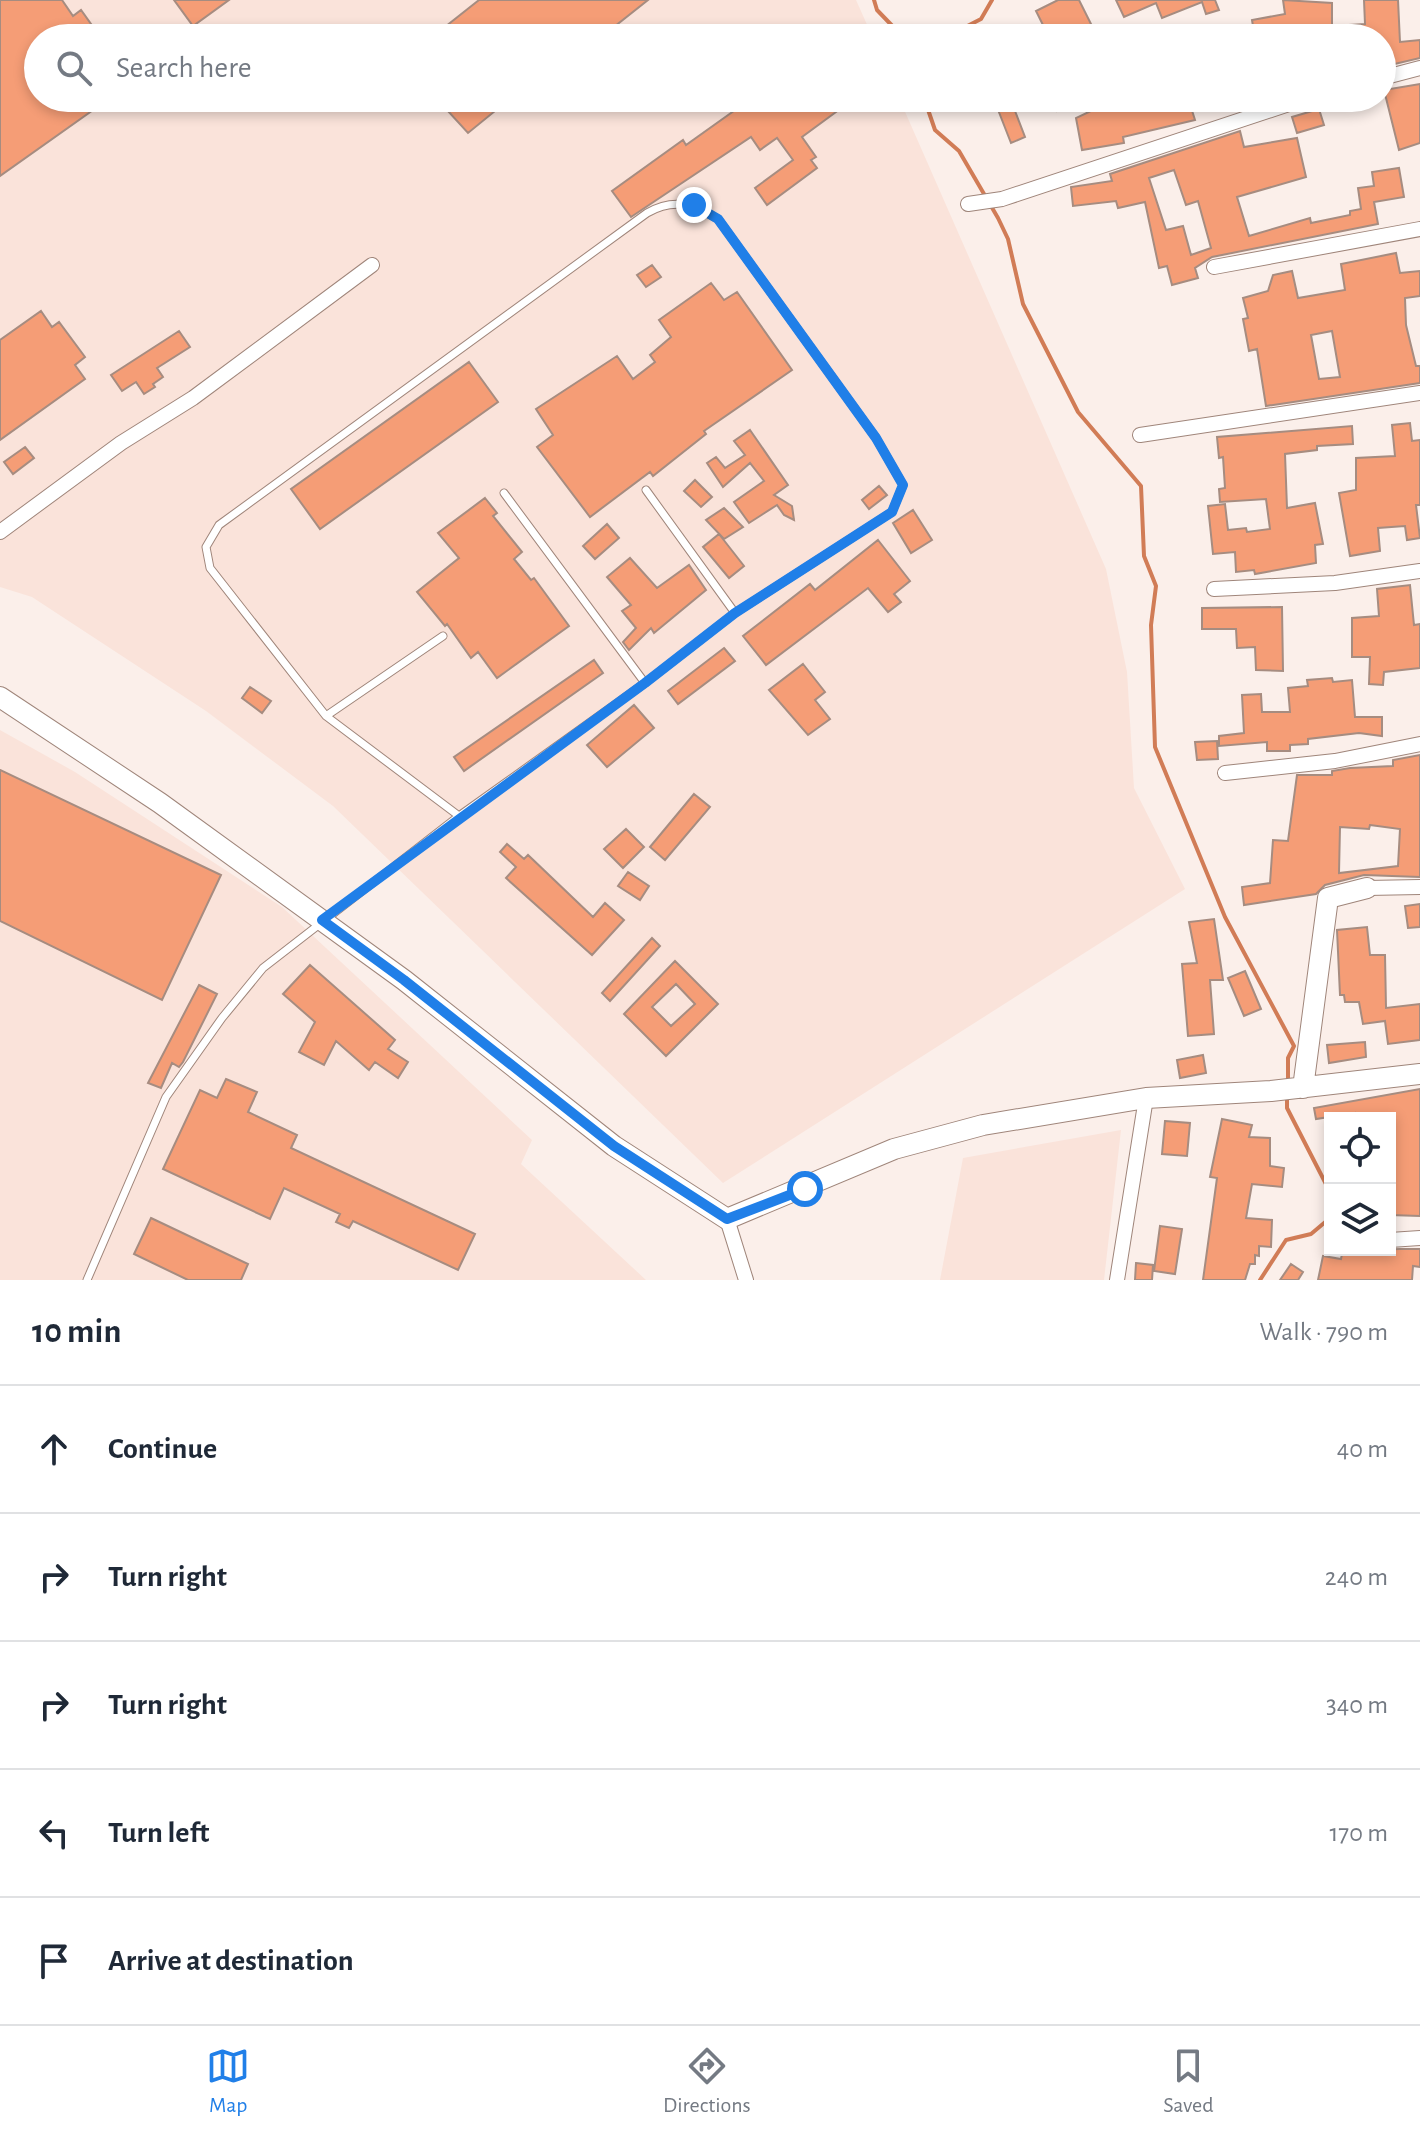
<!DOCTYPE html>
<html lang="en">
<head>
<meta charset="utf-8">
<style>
	body { margin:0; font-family:"Alegreya Sans",sans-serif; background:#f2f2f3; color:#1f2937 }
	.controls { position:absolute; right:24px; bottom:24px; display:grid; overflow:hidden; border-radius:0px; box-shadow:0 4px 12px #0003 }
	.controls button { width:72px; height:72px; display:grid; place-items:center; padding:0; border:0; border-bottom:2px solid #e0e1e3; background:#fff; color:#1f2937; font:40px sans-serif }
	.stop { position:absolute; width:24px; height:24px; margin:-18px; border:6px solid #207fe8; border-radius:50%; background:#fff }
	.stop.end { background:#207fe8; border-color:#fff; box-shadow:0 2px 8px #0008 }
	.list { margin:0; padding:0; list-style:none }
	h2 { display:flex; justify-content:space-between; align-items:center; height:104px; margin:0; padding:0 32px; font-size:34px }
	h2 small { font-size:26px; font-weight:400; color:#747a83 }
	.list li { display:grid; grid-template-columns:52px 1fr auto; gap:24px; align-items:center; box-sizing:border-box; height:128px; padding:0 32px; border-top:2px solid #e0e1e3 }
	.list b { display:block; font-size:30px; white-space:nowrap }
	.list em { font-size:26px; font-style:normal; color:#747a83 }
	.icon { flex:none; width:44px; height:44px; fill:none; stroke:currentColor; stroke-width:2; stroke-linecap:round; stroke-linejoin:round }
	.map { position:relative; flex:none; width:1420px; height:1280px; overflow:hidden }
	.search { position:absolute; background:#fff; box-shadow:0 4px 12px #0003; left:24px; right:24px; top:24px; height:88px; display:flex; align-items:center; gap:20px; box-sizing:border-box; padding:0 28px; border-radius:44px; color:#747a83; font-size:30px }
	.sheet { height:744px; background:#fff }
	nav { display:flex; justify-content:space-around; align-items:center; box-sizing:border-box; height:112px; border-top:2px solid #e0e1e3; background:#fff; font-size:22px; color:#747a83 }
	nav a { display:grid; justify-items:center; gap:4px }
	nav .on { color:#207fe8 }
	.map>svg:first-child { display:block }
</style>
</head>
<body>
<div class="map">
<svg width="1420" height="1280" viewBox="0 0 1420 1280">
	<rect width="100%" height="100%" fill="#fbefea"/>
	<path fill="#fae3da" d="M0,0H856L873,38H38V98H899L1106,569L1127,672L1134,788L1185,889L723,1183L333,806L206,711L32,597L0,587Z
		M0,730L75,772L282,907L532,1140L521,1164L646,1280H0Z
		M1121,1130L1104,1280H940L963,1158Z"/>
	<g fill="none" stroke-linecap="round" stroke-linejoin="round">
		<path stroke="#d17c56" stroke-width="4" d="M874,0L877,10L904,38
			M944,38L981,19L992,0
			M924,98L935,130L959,151L998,218L1008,239L1023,304L1078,412L1141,486L1144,556L1156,586L1151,625L1155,747L1225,917L1294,1046L1288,1058V1084
			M1287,1097V1108L1329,1190L1330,1206
			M1260,1280L1286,1240L1311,1234L1330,1218"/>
	</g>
	<path fill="#f59d76" stroke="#a68c80" stroke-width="2" fill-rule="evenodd" d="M0,0H62L73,16L81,10L101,38H38V98H110L0,176Z
		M174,0H229L193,26Z
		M479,0H648L605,34L599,26L585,38H431Z
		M1058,0H1079L1098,38H1013L1043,25L1036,11Z
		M1116,0H1215L1219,10L1206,14L1202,2L1162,18L1156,3L1124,17Z
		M1283,0L1332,3V26L1365,24L1364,0H1398L1400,42L1420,40V58L1382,67V38H1224V35L1253,26L1252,20L1285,14Z
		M1420,84V143L1399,150L1384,90Z
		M436,98H511L468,133Z
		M752,98H855L802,137L816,157L811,160L817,168L767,205L755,188L793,160L777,138L760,150L751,137L631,217L612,191L683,140L686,145Z
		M1010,98L1025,137L1011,143L995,102Z
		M1050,98H1082L1057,111Z
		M1118,98H1188L1195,120L1123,137L1124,143L1082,150L1076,118Z
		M1319,109L1324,125L1297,133L1292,117Z
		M1240,131L1244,147L1297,138L1306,177L1237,197L1249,236L1310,218L1311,223L1350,215V211L1361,209L1358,188L1374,186L1372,172L1399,168L1404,197L1374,202L1378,224L1212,257L1195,268L1198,278L1172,285L1167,266L1159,268L1145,202L1118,208L1116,201L1073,206L1071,187L1112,181L1110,174ZM1174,170L1186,205L1198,201L1211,248L1191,255L1183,226L1166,230L1149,178Z
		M1396,253L1400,273L1420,271V296L1405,298L1406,325L1416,366H1420V383L1266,406L1257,349L1249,351L1243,319L1248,318L1243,298L1268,291L1273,275L1292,271L1298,298L1345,290L1341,264ZM1332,331L1340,377L1319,379L1311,335Z
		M652,265L661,277L646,287L637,275Z
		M711,283L724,300L737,292L792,370L704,431L706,434L653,476L650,472L590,517L537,447L553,435L536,409L617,356L633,379L655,362L650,355L671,337L659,320Z
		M41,311L52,327L59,322L85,357L75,365L85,379L0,440V340Z
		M179,331L190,347L157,368L163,377L153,384L155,387L144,394L136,382L122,391L111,375Z
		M469,362L498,402L320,529L291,489Z
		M1410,423L1412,441L1420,440V505H1416L1420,538L1407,540L1405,526L1378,528L1380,551L1350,556L1339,493L1356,490V458L1395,456L1392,425Z
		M1352,426L1353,444L1317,446V450L1285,454L1287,508L1315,503L1323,544L1315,545L1316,563L1255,574L1254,570L1236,572L1235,552L1213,554L1208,506L1225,504L1228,530L1246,528L1247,532L1270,529L1266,499L1220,502L1219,489L1225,488L1223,457L1219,458L1217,437Z
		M750,430L788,485L774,495L792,506L794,520L784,515L777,505L749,523L734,502L764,481L750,463L723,487L707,463L716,457L725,468L745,455L734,441Z
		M25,447L34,458L13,474L4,462Z
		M695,480L712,497L701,507L684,491Z
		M879,486L887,495L869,509L862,500Z
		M485,498L497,513L493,516L522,552L514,559L531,580L534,578L569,626L497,678L478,652L471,658L447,624L445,626L417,592L459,558L438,533Z
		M724,508L743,527L724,539L706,520Z
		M913,510L932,540L911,553L893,523Z
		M607,524L619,538L595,559L583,546Z
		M719,534L744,566L729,578L703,547Z
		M878,540L910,581L894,594L901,602L888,612L868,588L766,665L743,636L810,584L815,590Z
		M630,558L657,588L689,565L706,590L654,633L651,628L629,650L623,642L636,628L622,611L631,605L607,577Z
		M1410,585L1414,625L1420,624V668L1384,672L1383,685L1369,684L1370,657H1352V618L1379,616L1377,589Z
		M1282,607L1283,671L1256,670L1255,647L1237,648L1236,629H1202V608Z
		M724,648L735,661L678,704L668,691Z
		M594,660L603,673L464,771L454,757Z
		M803,664L825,692L815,700L830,719L808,735L769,690Z
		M1332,678L1333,682L1352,680L1355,717H1382V736L1359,733L1308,739V744L1290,745V751H1267V742L1219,746V736L1244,733L1242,695L1261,694L1262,712H1290L1288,688L1308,686L1307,680Z
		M250,687L271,701L262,713L242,698Z
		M634,705L654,728L607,767L587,745Z
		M1217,741L1218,759L1197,760L1195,742Z
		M1420,755V877L1364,875L1325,885L1316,894L1244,905L1242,887L1270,883L1273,840L1288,841L1297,775H1332V771L1350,768L1393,766V760ZM1370,825L1400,829L1398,866L1339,873L1340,827L1369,829Z
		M0,770L221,875L162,1000L0,921Z
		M694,794L710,807L665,860L650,847Z
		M626,829L644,847L623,868L604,849Z
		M507,844L524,859L528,855L593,917L605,903L624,920L592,955L506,878L516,867L500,852Z
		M628,872L649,886L640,900L618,886Z
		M1420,904V927L1408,928L1405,906Z
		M1214,919L1223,980H1210L1214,1034L1188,1036L1182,964L1197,963L1189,922Z
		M1367,927L1370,955H1385L1386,1008L1420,1004V1040L1388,1044L1385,1021L1363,1024L1359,1002H1345L1344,995H1340L1337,930Z
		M652,938L660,946L610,1001L602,993Z
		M675,961L718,1004L666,1056L624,1014ZM676,984L695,1004L671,1026L652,1007Z
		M310,965L395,1040L388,1049L408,1062L398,1078L375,1062L369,1070L336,1041L324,1065L299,1052L315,1022L283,994Z
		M1245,971L1261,1009L1244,1016L1228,978Z
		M199,985L217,994L183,1062L179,1067L172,1063L161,1088L148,1083Z
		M1365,1042L1366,1057L1329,1063L1327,1045Z
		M1203,1055L1206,1073L1180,1078L1177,1060Z
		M226,1079L257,1092L248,1112L297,1135L291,1148L475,1234L458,1270L353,1221L349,1228L336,1222L340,1214L284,1188L270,1219L163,1169L200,1090L217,1098Z
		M1420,1089V1216L1390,1215V1118H1355V1113L1316,1119L1314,1108Z
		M1222,1119L1252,1125L1249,1137L1270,1138V1166L1284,1168L1282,1187L1252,1184L1246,1218L1272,1220L1271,1247L1259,1246V1256L1255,1255V1264H1250L1245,1280H1203L1217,1178L1210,1177Z
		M1165,1121L1190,1123L1187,1156L1162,1154Z
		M151,1218L248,1264L241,1280H188L134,1254Z
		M1160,1226L1182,1229L1175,1274L1154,1271Z
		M1400,1249H1420V1267L1413,1266L1412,1280H1318L1323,1256L1341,1259L1342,1254L1372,1255V1250Z
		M1136,1263L1153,1265L1152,1280H1135Z
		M1291,1264L1303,1272L1298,1280H1280Z"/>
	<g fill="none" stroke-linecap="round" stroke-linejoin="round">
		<g stroke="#9f857a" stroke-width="9">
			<path id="lane" d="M646,490L735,613
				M504,493L645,683
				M326,716L443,636
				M87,1280L166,1097L222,1018L263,968L459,816L645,683L735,613L892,512L903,485L876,438L718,219C692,204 674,198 647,213L219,525L206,547L210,568L326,716L459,816"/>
		</g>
		<g stroke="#9f857a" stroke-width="16">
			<path id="street" d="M1382,78L1420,68
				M968,204L1002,199L1307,98
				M1214,267L1420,229
				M1140,435L1420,393
				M0,532L121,443L193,398L372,265
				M1214,589L1335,583L1420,571
				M1225,773L1335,761L1420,744
				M1367,888L1420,887
				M727,1219L746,1280
				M1390,1240L1420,1238
				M1117,1280L1146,1098"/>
		</g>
		<g stroke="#9f857a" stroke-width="22">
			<path id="secondary" d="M0,697L160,803L404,980L614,1146L727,1219L894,1149L983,1125L1146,1098L1271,1091L1420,1074
				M1303,1088L1328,898L1367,888"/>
		</g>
		<use href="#lane" stroke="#fff" stroke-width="7"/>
		<use href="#street" stroke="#fff" stroke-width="14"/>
		<use href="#secondary" stroke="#fff" stroke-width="20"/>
	</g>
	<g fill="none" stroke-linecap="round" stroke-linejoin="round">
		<path stroke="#207fe8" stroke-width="10" d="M694,205L718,219L876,438L903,485L892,512L735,613L645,683L322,920L404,980L614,1146L727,1219L805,1189"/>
	</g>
</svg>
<div class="controls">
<button><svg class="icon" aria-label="locate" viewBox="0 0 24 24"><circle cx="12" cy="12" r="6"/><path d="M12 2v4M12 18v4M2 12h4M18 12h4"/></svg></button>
<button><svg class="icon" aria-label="layers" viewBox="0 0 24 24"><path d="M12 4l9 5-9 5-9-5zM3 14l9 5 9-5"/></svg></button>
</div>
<div class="stop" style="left:805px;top:1189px"></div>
<div class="stop end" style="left:694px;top:205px"></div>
<div class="search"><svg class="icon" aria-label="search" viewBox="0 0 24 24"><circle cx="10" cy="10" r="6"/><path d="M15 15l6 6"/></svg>Search here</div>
</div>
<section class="sheet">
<h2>10 min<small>Walk · 790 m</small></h2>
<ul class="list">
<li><svg class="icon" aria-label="ahead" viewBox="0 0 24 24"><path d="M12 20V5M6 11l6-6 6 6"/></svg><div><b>Continue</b></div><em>40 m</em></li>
<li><svg class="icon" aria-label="right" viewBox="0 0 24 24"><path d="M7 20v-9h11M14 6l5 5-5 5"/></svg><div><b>Turn right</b></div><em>240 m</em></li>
<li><svg class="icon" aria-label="right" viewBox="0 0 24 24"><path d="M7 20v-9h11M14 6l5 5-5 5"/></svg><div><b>Turn right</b></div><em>340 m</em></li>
<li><svg class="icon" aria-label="left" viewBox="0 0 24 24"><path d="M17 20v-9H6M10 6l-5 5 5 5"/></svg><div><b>Turn left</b></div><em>170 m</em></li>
<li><svg class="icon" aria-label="arrive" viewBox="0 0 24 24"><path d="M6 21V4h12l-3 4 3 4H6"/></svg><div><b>Arrive at destination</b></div></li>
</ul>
</section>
<nav>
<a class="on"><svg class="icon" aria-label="map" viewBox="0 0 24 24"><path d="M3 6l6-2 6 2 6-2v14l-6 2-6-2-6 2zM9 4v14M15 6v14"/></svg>Map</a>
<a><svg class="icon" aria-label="directions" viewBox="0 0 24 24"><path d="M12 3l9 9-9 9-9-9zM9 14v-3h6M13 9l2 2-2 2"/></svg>Directions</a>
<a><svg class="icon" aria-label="saved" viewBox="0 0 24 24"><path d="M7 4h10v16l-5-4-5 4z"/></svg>Saved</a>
</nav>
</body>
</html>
